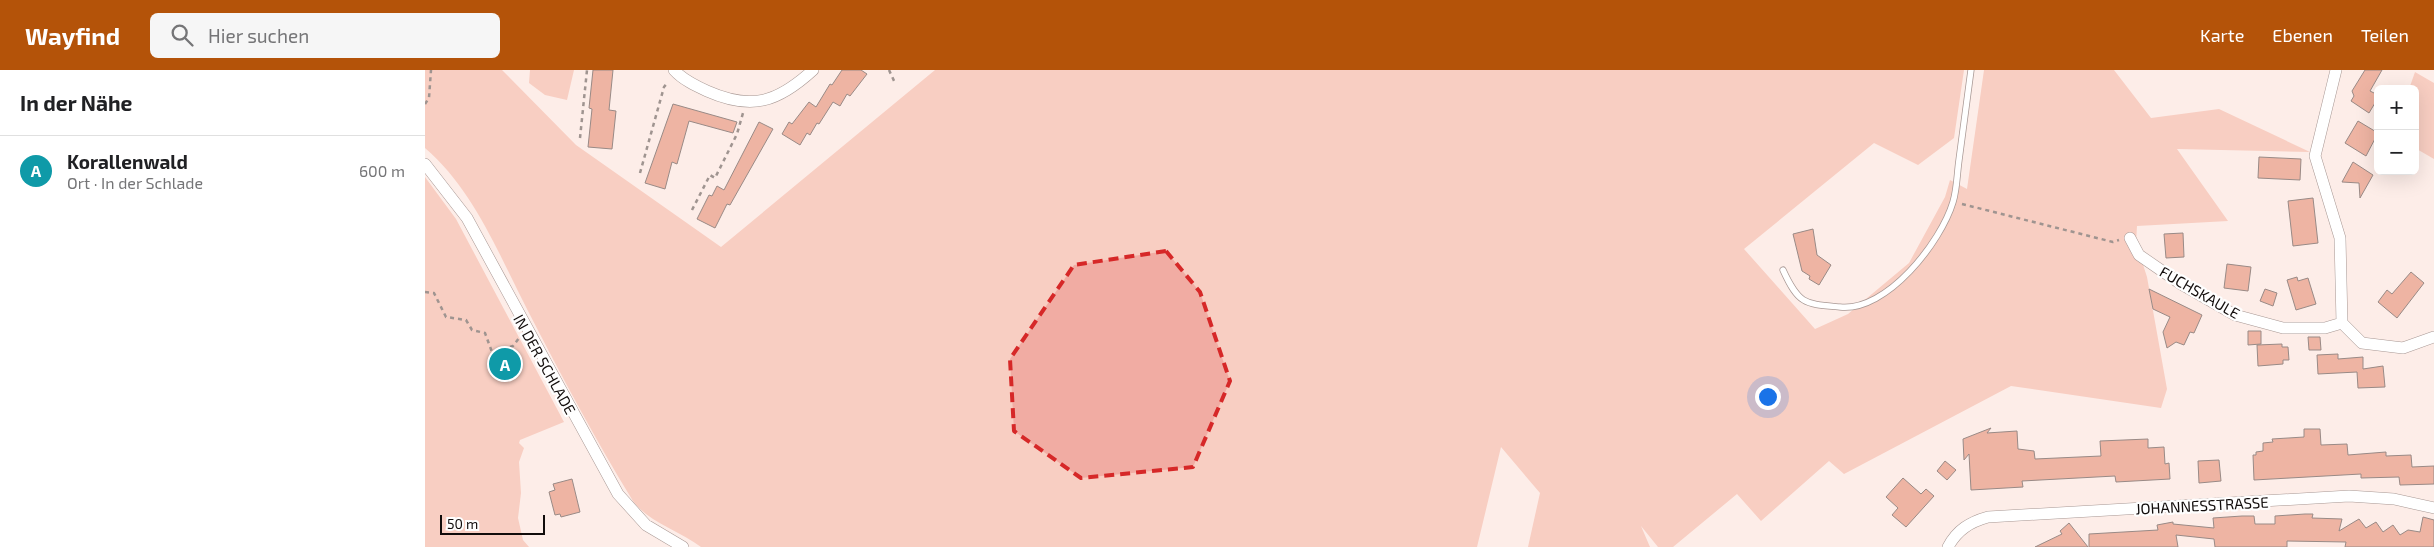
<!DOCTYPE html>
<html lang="de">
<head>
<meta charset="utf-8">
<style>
	body { margin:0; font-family:"Exo 2",sans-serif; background:#f6f6f6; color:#202124 }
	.controls { position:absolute; right:15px; top:15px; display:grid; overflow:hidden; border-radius:8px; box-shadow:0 5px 20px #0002 }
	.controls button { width:45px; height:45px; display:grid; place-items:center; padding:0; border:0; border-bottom:1px solid #e0e0e0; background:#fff; color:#202124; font:25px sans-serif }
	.scale { position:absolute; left:15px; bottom:12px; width:105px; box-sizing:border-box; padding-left:5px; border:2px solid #110c0b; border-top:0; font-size:14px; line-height:18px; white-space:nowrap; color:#110c0b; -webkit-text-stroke:4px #fefefe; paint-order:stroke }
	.you { position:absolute; left:1342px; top:326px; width:18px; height:18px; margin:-12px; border:4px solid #fff; border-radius:50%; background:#1a73e8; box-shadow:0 0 0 8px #1a73e833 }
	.badge { display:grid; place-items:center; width:32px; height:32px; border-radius:50%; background:#b45309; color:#fff; font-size:16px; font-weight:700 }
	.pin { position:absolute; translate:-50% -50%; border:2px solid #fff; box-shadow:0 1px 5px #0006 }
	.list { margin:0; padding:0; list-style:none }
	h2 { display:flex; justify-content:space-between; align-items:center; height:65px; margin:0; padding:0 20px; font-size:21px }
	h2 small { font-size:16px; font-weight:400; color:#757577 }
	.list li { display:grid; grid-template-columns:32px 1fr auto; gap:15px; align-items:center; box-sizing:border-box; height:70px; padding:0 20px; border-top:1px solid #e0e0e0 }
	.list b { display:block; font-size:19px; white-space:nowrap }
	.list p { margin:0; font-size:16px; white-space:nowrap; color:#757577 }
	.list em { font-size:16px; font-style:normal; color:#757577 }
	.icon { flex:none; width:28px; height:28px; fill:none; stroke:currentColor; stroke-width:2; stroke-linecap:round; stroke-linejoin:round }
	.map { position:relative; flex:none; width:2009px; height:477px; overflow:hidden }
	header { display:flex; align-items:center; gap:30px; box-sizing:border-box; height:70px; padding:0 25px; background:#b45309; color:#fff }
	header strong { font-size:24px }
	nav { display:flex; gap:28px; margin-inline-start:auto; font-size:18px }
	.search { width:350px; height:45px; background:#f6f6f6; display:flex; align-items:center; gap:12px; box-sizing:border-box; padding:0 18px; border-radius:8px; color:#757577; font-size:19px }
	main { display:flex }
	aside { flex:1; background:#fff }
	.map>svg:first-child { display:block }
</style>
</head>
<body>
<header>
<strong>Wayfind</strong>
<div class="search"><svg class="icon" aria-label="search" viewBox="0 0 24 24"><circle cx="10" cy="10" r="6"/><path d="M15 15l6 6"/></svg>Hier suchen</div>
<nav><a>Karte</a><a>Ebenen</a><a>Teilen</a></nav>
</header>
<main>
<aside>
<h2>In der Nähe<small></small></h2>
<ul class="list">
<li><span class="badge" style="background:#0f9aa8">A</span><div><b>Korallenwald</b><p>Ort · In der Schlade</p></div><em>600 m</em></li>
</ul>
</aside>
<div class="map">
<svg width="2009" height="477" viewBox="0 0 2009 477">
	<rect width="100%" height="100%" fill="#fdede8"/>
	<path fill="#f8cec2" d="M0,0H77L151,75L296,177L510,0H1539L1529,68L1493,95L1449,73L1319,179L1390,259L1423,244L1484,193L1520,127L1525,110L1542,119L1559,0H1689L1726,48L1794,39L1885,82L1752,79L1803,151L1712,156L1711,173L1722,207L1742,319L1736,338L1586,316L1419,404L1404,391L1336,451L1312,424L1248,477H1233L1216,456L1225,477H1103L1115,423L1076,377L1052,477H276C255,461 223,452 208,431C170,369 136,305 103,241C74,185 49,120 0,78Z
		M105,0H149L142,30L120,25L104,13Z
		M1990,2L2009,13V89L1990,78V19H1984Z
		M0,107L31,149L139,352L95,370L94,373L99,378L94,392L96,423L93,448L98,470L104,477H0Z"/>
	<path fill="#eeb4a3" stroke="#998a86" d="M168,0H188L184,40L191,41L187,79L163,77L167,39L164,38Z
		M417,0H436L442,4L425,26L422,24L415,36L408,32L394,54L392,53L385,65L382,63L375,75L357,64L364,52L367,54L384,32L391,37L405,14L407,15Z
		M1940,0H1957L1945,21L1953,25V28L1944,43L1926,31L1929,26L1927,21Z
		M248,34L312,52L308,63L264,51L252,94L247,92L240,119L220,113Z
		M1933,51L1953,63L1941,86L1920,73Z
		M334,52L348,59L305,135L302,134L290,158L272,149L284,125L287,126L292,116L299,120Z
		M1834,87L1876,89L1875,110L1833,108Z
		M1928,92L1948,105L1935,128L1934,113L1917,112Z
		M1888,128L1893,173L1868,176L1863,131Z
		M1388,159L1392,185L1406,195L1394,215L1384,209L1385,206L1377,201L1368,164Z
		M1758,163L1759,187L1741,188L1739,164Z
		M1802,194L1826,197L1823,221L1799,218Z
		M1986,202L1999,213L1972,248L1953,232L1962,220L1967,224Z
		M1872,207L1873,211L1883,208L1891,234L1871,240L1862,210Z
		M1724,219L1777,245L1769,263L1765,262L1759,275L1751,272L1742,278L1738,262L1745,247L1728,239Z
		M1840,219L1852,223L1848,236L1835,231Z
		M1823,261H1836V274L1823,275Z
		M1883,267H1895L1896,280H1884Z
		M1857,274V277H1863L1864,290H1858V294L1833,296L1832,275Z
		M1913,284V289L1938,287V299L1958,296L1960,317L1933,318L1932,302L1893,304L1892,285Z
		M1566,358L1562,363L1592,361L1593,379L1609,381L1610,389L1676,386L1675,371L1723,369V378L1739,377L1740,394L1744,393L1745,409L1691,412L1690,406L1634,409L1597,411L1598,417L1546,420L1544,384L1539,390L1538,369Z
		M1879,359H1895L1896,375L1922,374L1923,385L1961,382V386L1986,385L1987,397L2009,396V414L1975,415L1974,407L1936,408V404L1829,410L1828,385H1831V382L1838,381V373L1848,372L1847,369L1879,367Z
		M1794,390L1796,411L1774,413L1773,391Z
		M1520,391L1531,400L1522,410L1512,401Z
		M1478,408L1496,424L1501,419L1509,426L1481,457L1467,445L1473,438L1461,427Z
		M147,409L155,442L136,447L135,444L130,445L124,422L130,420L128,414Z
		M1880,444H1888L1887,448L1917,449L1914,461L1934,449L1941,458L1951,452L1958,462L1968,455L1975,465L1983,460L1995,462L1998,447L2009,450V477H1920L1921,472L1862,471V477H1790L1789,469L1751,465L1753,477H1664V464L1733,460L1732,455L1748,452V454L1789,458L1788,448L1817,446H1829L1830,454H1850V446Z
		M1644,453L1663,477H1610L1637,464L1635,461Z"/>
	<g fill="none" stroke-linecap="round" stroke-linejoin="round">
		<g stroke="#a89894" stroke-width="7">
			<path id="service" d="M1358,200C1374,235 1380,234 1415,237C1462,242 1516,172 1528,132C1532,119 1532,104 1534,90C1538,60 1542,30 1546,0"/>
		</g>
		<g stroke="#a89894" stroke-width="12">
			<path id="minor" d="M249,0C258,10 271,16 282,21C327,41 353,32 388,0
				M1911,0L1890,86L1915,168L1917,253L1937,273L1978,278L2009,267
				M0,94L42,148L193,424L221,455L258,477
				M1705,168L1714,185L1756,214L1810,245L1858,258H1900L1917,253
				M1523,477C1532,460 1545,452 1563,447L1924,426L1969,429L2009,438"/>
		</g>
		<path stroke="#9f9490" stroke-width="2.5" stroke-dasharray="4 4" stroke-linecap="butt" d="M464,0L470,13
			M0,34L4,28L6,0
			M155,68L162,0
			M215,103L239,17L243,12
			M1537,134L1688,172L1694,170
			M267,140L285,105L290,108L312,64L318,43
			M0,222L9,223L21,247L41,250L47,260L60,263L67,282L88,276L94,268"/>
		<use href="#service" stroke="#fff" stroke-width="5.5"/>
		<use href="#minor" stroke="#fff" stroke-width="11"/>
	</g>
	<path fill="#d62828" fill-opacity="0.2" stroke="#d62828" stroke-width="4" stroke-dasharray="10 6" stroke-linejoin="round" d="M741,181L775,222L805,311L768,397L656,408L589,361L585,289L649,195Z"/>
	<g text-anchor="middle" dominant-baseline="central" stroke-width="4.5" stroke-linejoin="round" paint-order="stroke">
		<g font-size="15" fill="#110c0b" stroke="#fefefe">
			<text transform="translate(1775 222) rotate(30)">FUCHSKAULE</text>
			<text transform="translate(120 294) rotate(61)">IN DER SCHLADE</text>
			<text transform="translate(1777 435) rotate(-3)">JOHANNESSTRASSE</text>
		</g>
	</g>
</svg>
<div class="controls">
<button>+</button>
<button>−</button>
</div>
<div class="scale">50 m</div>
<div class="you"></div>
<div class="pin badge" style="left:80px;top:294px;background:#0f9aa8">A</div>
</div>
</main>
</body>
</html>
